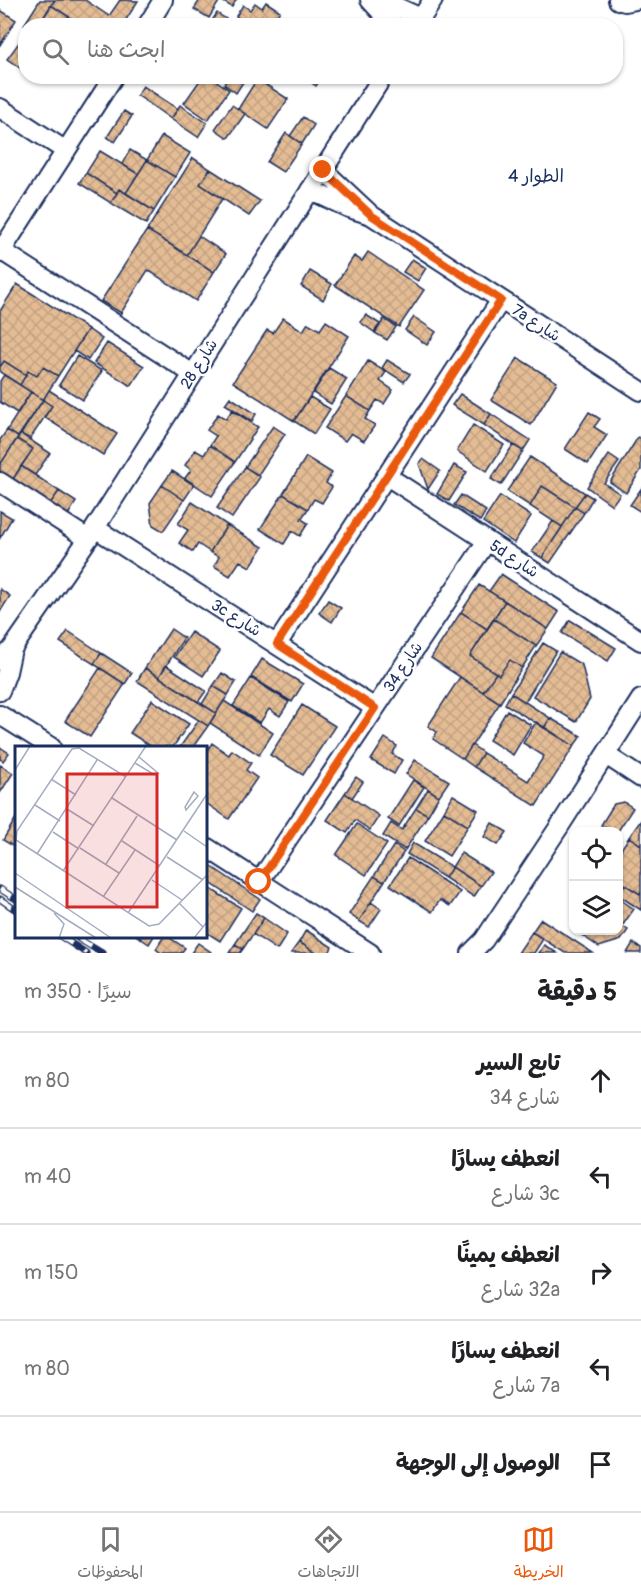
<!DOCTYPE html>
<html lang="ar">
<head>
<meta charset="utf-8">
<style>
	body { margin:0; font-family:Pangolin,"Playpen Sans Arabic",sans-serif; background:#f6f6f6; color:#202124; direction:rtl }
	.controls { position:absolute; right:18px; bottom:18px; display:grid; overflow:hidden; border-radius:12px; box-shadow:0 2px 4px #0004 }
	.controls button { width:54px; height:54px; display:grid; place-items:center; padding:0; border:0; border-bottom:2px solid #e0e0e0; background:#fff; color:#202124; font:30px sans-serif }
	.stop { position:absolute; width:18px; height:18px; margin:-14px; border:4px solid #ea580c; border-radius:50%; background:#fff }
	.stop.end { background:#ea580c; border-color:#fff; box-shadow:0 2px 6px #0008 }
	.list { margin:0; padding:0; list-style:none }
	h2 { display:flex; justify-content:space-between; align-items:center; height:78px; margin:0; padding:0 24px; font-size:26px }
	h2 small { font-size:20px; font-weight:400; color:#757577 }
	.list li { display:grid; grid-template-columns:39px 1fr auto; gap:18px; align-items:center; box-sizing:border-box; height:96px; padding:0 24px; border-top:2px solid #e0e0e0 }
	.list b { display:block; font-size:22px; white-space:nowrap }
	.list p { margin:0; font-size:20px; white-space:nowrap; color:#757577 }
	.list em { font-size:20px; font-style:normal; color:#757577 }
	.icon { flex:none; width:33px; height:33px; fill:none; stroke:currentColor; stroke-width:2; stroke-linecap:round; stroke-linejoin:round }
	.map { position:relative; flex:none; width:641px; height:953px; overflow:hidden; direction:ltr }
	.search { position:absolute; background:#fff; box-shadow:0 2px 4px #0004; left:18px; right:18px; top:18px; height:66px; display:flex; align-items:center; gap:15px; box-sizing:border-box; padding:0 21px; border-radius:24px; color:#757577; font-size:22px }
	.sheet { height:558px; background:#fff }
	nav { display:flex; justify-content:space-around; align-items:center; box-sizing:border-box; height:84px; border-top:2px solid #e0e0e0; background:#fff; font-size:16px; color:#757577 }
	nav a { display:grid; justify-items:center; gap:3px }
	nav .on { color:#ea580c }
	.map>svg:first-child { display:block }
</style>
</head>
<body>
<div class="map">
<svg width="641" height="953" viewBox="0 0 641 953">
	<defs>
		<pattern id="building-cross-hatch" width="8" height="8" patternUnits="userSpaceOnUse" patternTransform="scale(1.5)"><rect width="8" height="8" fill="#e4bc94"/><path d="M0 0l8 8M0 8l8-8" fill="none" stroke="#c3a282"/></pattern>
	</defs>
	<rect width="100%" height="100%" fill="#fff"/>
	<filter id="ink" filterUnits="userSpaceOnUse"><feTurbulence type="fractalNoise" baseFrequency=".0167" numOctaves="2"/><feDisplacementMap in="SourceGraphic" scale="12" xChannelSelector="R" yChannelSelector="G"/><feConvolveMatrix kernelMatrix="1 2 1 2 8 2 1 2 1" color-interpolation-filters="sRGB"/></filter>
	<g filter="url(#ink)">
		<path fill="url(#building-cross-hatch)" stroke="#1b2f5e" stroke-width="1.5" d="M40,0H55L38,26H26L24,25Z
			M55,0H85L109,16L120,0L138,1L122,26H83L51,5Z
			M200,0H220L209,18L194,9Z
			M220,0H236L232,7Z
			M266,2L280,11L270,26H250L236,16L243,5L250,10L255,3L262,8Z
			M51,5L83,26H38Z
			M0,10L16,20L0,45Z
			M217,13L232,23L230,26L209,25Z
			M26,33V72L7,59Z
			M203,76H210L229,90L208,120L184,103Z
			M229,76H247L236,93L224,84Z
			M302,76H331L328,81L322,77L316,86Z
			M257,79L288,99L268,129L238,109Z
			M143,86L178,109L171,119L137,95Z
			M180,105L207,123L198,137L171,119Z
			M232,105L245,114L228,138L215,129Z
			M124,111L132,116L115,142L107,137Z
			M303,117L314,125L302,144L290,136Z
			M286,133L302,144L283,172L267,162Z
			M162,136L190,153L175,177L147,160Z
			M130,150L147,160L138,174L122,164Z
			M100,151L138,174L126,193L119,189L117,193L86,173Z
			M193,158L210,169L200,184L222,199L187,255L147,230Z
			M147,160L175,177L154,211L126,193Z
			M210,169L260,201L249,216L200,184Z
			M86,173L117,193L111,203L79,183Z
			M119,189L154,211L146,224L111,203Z
			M147,230L214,272L196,301L148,270L121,313L101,301Z
			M199,236L226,254L214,272L187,255Z
			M368,252L424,290L399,327L335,285L354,256L362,261Z
			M412,259L426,268L418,281L403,272Z
			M310,271L332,284L323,300L301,286Z
			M17,284L88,329L58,376L43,367L37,376L28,371L26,375L4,361L0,367V311Z
			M366,315L380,324L374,332L360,322Z
			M414,317L436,332L427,345L405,330Z
			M283,318L303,331L308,323L320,330L326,321L349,336L294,421L233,382L267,330L273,333Z
			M384,319L396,327L387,340L375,333Z
			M88,329L102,339L88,360L74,351Z
			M107,343L144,366L131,386L94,363Z
			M77,356L102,371L83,400L59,385Z
			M518,358L557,382L531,425L491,400Z
			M387,360L410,374L404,382L382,368Z
			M4,361L26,375L20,385L0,372V367Z
			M368,361L386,372L380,381L393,390L384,404L377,400L370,411L346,396Z
			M43,367L58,376L43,400L20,385L28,371L37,376Z
			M329,368L347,379L331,404L313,393Z
			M4,375L31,392L17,413L0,402V381Z
			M49,390L117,434L103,455L44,417L52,406L43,400Z
			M31,392L43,400L18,437L7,430Z
			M460,394L491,414L484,425L452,405Z
			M346,396L370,411L365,419L375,425L364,441L351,433L345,441L325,428Z
			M230,397L256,414L252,421L225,404Z
			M310,397L330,409L314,434L294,421Z
			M43,400L52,406L30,439L21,434Z
			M232,410L258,427L235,462L210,445L216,436L207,430L218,414L226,419Z
			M589,412L600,419L594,427L607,435L588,464L565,449Z
			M491,414L530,440L523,451L484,425Z
			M473,425L504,445L487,471L457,451Z
			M273,426L285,434L258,475L245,467Z
			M7,430L18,437L0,465V440Z
			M21,434L50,453L35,475L21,466L33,449L17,439Z
			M638,437L641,439V470L626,493L610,482Z
			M17,439L33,449L13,479L0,471V465Z
			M210,445L235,462L212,496L185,478L191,470L185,465L195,450L204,455Z
			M513,445L523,451L501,485L491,479Z
			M609,455L619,462L604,483L620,494L612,505L587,487Z
			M306,457L332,473L326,483L332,487L322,503L314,499L308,509L283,494Z
			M530,457L585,493L575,507L542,486L530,506L507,491Z
			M423,459L440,471L428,489L419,464Z
			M454,465L467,472L449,501L437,494Z
			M21,466L59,491L50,504L13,479Z
			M245,467L260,477L232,518L217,508Z
			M172,471L194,485L184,500L162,485Z
			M162,485L184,500L163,531L153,525L150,503Z
			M542,486L575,507L562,527L530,506Z
			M641,489V512L630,505Z
			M59,491L76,502L68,515L50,504Z
			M585,493L593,498L584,513L575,507Z
			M283,494L308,509L301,519L308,523L300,536L292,531L284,544L260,529Z
			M461,495L486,511L480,521L454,505Z
			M500,496L531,516L514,543L483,522Z
			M192,502L227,525L210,552L198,544L193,552L179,543L188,530L178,524Z
			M575,507L584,513L550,563L542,558Z
			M0,511L12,518L0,538Z
			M553,521L562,527L542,558L532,552Z
			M227,525L263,547L250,567L240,561L230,576L214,566L219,557L210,552Z
			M501,574L559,612L548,629L489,591Z
			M479,585L505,601L487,629L461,612Z
			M0,589L10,596L0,612Z
			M328,600L341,608L332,622L319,613Z
			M505,601L548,629L536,646L494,619Z
			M461,612L487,629L470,656L496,673L483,692L431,658Z
			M494,619L536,646L522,668L510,660L499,675L470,656Z
			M570,620L616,648L608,661L562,633Z
			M171,629L184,638L159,677L145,668Z
			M68,631L101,653L94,664L60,642Z
			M191,632L220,651L203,676L174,657Z
			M543,643L556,651L525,702L511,693Z
			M560,652L582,665L590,699L576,722L533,696Z
			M101,653L132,673L125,684L94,664Z
			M262,659L303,684L292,702L251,677Z
			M510,660L522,668L500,703L483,692L496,673L499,675Z
			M166,665L206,691L198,702L159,677Z
			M100,668L125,684L90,737L65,721Z
			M145,668L216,713L208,726L137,681Z
			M222,673L236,682L228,695L213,686Z
			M460,677L500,703L463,759L433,739L437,732L428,726Z
			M251,678L289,702L280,716L269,709L260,723L233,706Z
			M213,686L228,695L216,713L202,704Z
			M511,693L550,718L544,728L505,704Z
			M152,700L189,724L173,747H152L130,733Z
			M224,701L273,733L259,755L210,723Z
			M302,705L335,726L303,775L270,755Z
			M507,710L531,725L513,755L489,740Z
			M550,718L581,736L574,746L544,728Z
			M199,720L208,726L193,747H180Z
			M536,722L574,746L536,806L474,767L483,753L528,781L544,756L523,743Z
			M385,738L397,746L392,754L402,760L394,774L371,760Z
			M212,743L229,755L232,750L251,763L246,770L257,778L229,819L206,803V752Z
			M472,745L483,753L474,767L463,759Z
			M0,747L9,753L3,761L0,759Z
			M415,760L449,781L439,796L406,774Z
			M0,765L13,773L0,793Z
			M356,777L363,782L352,798L345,793Z
			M413,780L424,787L399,826L388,819Z
			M428,789L439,796L428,815L416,808Z
			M345,793L379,816L370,830L355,820L347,833L327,820Z
			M453,795L478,810L468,826L444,811Z
			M624,802L633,808L618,831H612L601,825L614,804Z
			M416,808L428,815L405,850L383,836L391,823L402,830Z
			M444,811L468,826L449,856L425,841Z
			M16,818V848L3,840Z
			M641,820V845L629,837Z
			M492,823L507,832L498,845L484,837Z
			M357,824L387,844L366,875L336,855Z
			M629,837L641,845V891L640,894L618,880V854Z
			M413,843L452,867L445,878L407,854Z
			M394,845L404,852L384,882L374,876Z
			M461,853L491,872L481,886L452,867Z
			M408,858L460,892L450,906L440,900L432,912L390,885Z
			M206,863L260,899L252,911L206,880Z
			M452,867L481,886L474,897L445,878Z
			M374,876L384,882L359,921L349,914Z
			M624,884L640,894L641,891V910L618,895Z
			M206,886L241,908L220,941L206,932Z
			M621,900L634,909L622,926L628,930L621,940L599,947L574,930H618V904Z
			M371,902L381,909L369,927L359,921Z
			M256,913L264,918L243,949L235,944Z
			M264,918L287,934L277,950L253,934Z
			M541,919L593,953H565L532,932Z
			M306,930L332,947L329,953H316L299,942Z
			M532,932L543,939L534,953H518Z
			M137,936H154L149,944Z
			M164,936H167L185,948L181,953H161L156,949Z
			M299,942L313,951L311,953H291Z
			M198,943L211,952V953H191Z
			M633,943L641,948V953H627Z
			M235,944L243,949L240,953H229Z
			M544,945L557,953H539Z"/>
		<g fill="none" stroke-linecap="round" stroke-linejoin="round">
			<g stroke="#1b2f5e" stroke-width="22">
				<path id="minor" d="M370,0L394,26
					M381,0L421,18
					M618,0L625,2L636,0
					M147,26L163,0
					M416,26L433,0
					M0,108L66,151
					M323,170L368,212
					M310,190L349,208L371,215L641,391
					M2,251L193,374
					M0,253L114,76
					M387,476L641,641
					M0,482L88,539
					M95,528L375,708
					M277,644L501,300
					M0,661L12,649L88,539L383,76
					M0,691L7,672L12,649
					M0,715L51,747
					M606,755L641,778
					M206,847L370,953
					M259,882L487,541
					M471,953L484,940L559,827L641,699"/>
			</g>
			<use href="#minor" stroke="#fff" stroke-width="18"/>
			<g stroke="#1b2f5e" stroke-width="7">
				<path id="rail" d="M0,889L16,899
					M0,899L16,910
					M60,936L86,953
					M79,939L102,953"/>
			</g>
			<use href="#rail" stroke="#fff" stroke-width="4.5" stroke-dasharray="14" stroke-linecap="butt"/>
		</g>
	</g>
	<g fill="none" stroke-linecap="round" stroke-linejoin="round" filter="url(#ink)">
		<path stroke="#ea580c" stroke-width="8" d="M259,882L375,708L277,644L501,300L371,215L323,170"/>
	</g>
	<g text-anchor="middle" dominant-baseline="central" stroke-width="5" stroke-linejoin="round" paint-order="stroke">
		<g font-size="16" fill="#1b2f5e" stroke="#fff">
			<text transform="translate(536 323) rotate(33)">7a شارع</text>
			<text transform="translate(199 364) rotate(-58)">شارع 28</text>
			<text transform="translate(514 559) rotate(33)">5d شارع</text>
			<text transform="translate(236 618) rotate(32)">3c شارع</text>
			<text transform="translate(403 667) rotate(-56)">شارع 34</text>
		</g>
		<g font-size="18" fill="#1b2f5e" stroke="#fff">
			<text x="536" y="176">الطوار 4</text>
		</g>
	</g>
	<g transform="translate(15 746)">
		<rect width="192" height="192" fill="#fff"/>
		<path fill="none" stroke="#a4acbf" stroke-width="1.5" d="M120,17L138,28L143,27L124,11M0,24L15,0M111,31L64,2L57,3L2,85L1,94L134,180L144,178L192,129M36,33L61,49M179,46L183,50L171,64L170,61ZM97,52L162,94M20,59L45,75M52,63L79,80M169,85L192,101M38,86L64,103M107,95L145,120M65,102L104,127M22,108L82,14M152,111L188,134M91,118L122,70M48,125L131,0M0,127L96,192M137,134L167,154M0,141L81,192M88,151L120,104M164,157L188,181M39,167L49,178L44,192M113,167L192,48M179,192L192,176"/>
		<path fill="#d62828" fill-opacity="0.15" stroke="#d62828" stroke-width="3" d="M52,28H142V161H52Z"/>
		<rect width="192" height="192" fill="none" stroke="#1b2f5e" stroke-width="3"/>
	</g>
</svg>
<div class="controls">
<button><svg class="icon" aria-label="locate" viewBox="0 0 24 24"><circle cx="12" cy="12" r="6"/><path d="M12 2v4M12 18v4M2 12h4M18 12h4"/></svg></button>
<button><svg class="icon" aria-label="layers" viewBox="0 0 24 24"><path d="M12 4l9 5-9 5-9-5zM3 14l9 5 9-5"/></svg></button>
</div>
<div class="stop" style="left:259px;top:882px"></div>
<div class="stop end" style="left:323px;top:170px"></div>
<div class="search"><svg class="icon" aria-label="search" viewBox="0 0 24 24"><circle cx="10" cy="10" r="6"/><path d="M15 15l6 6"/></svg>ابحث هنا</div>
</div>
<section class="sheet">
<h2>5 دقيقة<small>سيرًا · 350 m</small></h2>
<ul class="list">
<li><svg class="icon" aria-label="ahead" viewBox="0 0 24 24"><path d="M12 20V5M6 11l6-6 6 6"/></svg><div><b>تابع السير</b><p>شارع 34</p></div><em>80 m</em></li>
<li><svg class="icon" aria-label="left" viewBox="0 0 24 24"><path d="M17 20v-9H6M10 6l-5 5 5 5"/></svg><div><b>انعطف يسارًا</b><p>3c شارع</p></div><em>40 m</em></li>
<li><svg class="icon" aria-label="right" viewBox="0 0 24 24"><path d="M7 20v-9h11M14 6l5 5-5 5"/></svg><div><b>انعطف يمينًا</b><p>32a شارع</p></div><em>150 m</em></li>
<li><svg class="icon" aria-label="left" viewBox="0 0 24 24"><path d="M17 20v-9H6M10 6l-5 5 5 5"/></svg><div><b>انعطف يسارًا</b><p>7a شارع</p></div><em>80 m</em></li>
<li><svg class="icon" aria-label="arrive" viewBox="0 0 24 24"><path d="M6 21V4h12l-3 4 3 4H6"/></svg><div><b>الوصول إلى الوجهة</b></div></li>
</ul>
</section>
<nav>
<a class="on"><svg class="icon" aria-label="map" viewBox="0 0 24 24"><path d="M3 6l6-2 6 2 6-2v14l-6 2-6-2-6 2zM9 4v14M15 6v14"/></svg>الخريطة</a>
<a><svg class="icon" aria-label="directions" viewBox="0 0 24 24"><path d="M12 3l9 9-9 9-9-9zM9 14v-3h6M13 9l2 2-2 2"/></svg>الاتجاهات</a>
<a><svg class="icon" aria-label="saved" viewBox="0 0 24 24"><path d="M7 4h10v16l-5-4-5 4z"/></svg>المحفوظات</a>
</nav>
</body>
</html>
